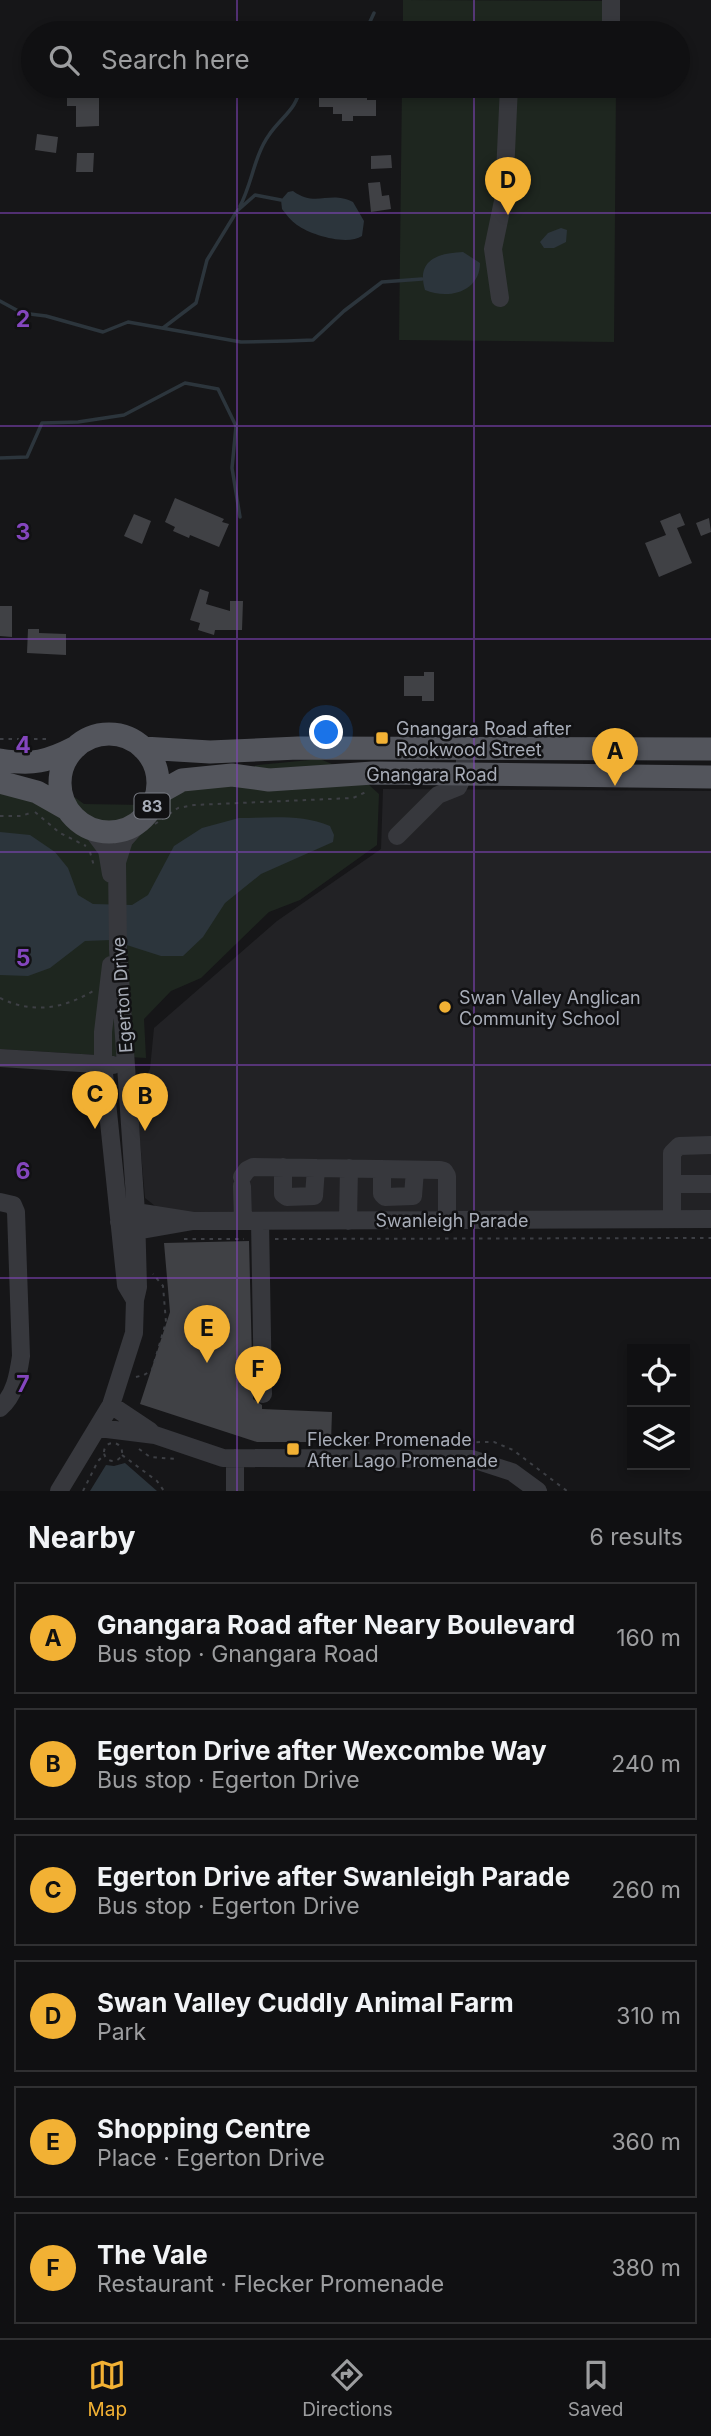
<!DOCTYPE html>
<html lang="en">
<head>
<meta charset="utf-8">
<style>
	body { margin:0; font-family:Inter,sans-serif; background:#1e1e20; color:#f1f3f6 }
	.controls { position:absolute; right:21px; bottom:21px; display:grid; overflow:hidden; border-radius:0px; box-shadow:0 4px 10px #0003 }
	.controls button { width:63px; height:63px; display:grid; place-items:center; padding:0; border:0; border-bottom:2px solid #303032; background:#101012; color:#f1f3f6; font:35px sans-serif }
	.you { position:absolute; left:327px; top:733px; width:24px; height:24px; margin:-18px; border:5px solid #fff; border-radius:50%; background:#1a73e8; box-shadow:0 0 0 10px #1a73e833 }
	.badge { display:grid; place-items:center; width:46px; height:46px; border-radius:50%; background:#f2b134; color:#111; font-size:23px; font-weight:700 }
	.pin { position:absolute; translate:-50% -58px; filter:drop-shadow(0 2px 4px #0008) }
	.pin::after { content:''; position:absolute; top:37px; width:24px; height:21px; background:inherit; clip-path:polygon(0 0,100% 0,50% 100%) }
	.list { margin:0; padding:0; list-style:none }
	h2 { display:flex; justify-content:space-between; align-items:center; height:91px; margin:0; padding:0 28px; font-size:30px }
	h2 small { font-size:23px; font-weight:400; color:#9c9d9f }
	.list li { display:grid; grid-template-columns:46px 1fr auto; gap:21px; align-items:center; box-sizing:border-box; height:112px; margin:0 14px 14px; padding:0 14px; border:2px solid #303032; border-radius:0px }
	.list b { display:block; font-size:26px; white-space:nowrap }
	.list p { margin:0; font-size:23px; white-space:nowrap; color:#9c9d9f }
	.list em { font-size:23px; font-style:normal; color:#9c9d9f }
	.icon { flex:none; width:38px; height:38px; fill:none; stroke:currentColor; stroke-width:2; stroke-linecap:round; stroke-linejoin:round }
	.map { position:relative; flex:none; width:711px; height:1491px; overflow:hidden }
	.search { position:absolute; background:#101012; box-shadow:0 4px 10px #0003; left:21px; right:21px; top:21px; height:77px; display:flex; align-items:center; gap:18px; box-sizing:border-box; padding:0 24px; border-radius:38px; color:#9c9d9f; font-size:26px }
	.sheet { height:847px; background:#101012 }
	nav { display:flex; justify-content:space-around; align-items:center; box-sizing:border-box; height:98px; border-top:2px solid #303032; background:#101012; font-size:19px; color:#9c9d9f }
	nav a { display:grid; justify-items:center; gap:4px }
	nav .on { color:#f2b134 }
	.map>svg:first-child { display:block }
</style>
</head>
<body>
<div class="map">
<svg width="711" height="1491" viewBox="0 0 711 1491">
	<rect width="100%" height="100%" fill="#161618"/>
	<path fill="#222225" d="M383,789L711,791V1210L164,1213L145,1198L136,1095L150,1069L154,1028L277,921L381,849Z"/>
	<path fill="#1e261f" d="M403,0L616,1V33H403Z
		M402,86H616L614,342L399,340Z
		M320,759L358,775L379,794L377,845L300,900L269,912L201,978L171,991L144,1019L146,1058L0,1049V773L62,788L84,804L145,805L157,794L213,776L258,765Z"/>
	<path fill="#2c353c" d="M293,191C316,208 329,190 353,202L364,221L362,236C347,246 311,235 297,225C291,221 286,214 282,209L281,200L288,192Z
		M561,228L567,230L566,242L554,248H544L540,242L548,233Z
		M463,252L480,263C480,292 448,300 425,290C416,260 438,253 463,252Z
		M239,818C269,818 301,814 330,826L334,835L333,842L261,874L225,903L203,937L183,956H161L111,940L85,941L50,968L28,976L0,975V832L30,835L55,852L68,868L78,895L93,904L132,905L148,895L174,846L202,828Z
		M125,1463L157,1491H90L106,1465L114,1466Z"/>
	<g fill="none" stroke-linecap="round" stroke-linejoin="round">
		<path stroke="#2c353c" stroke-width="3.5" d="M360,33L368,26L374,13
			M240,206C252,184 254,156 269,135C281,117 298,109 300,86
			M0,301L22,313L46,316L103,332L128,322L241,342L287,341L313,340L344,311L382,282L422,279
			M163,328L196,303L207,260L237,211L255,195L281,200
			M0,458L27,457L42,423L78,422L124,415L185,383L218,389L236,426L232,468L240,517"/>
	</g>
	<path fill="#404145" d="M329,86H367V100H376V116H353V121H342V114H333V107H319V97H329Z
		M84,93H99V126L76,127V106H67V95H85Z
		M37,134L58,137L56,153L35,150Z
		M77,153H94L93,172H76Z
		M391,155L392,168L371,169V156Z
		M380,182L382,196L389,195L391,209L371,212L368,183Z
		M175,498L224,519L222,522L229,524L219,547L190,535L189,538L173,531L175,527L165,522Z
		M680,513L685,525L677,528L692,563L659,577L645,543L666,535L660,521Z
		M134,514L151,521L142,544L124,536Z
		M709,518L711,532L701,536L696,523Z
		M200,589L209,592L206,604L230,611V601H243L242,630H215L214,635L198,630L200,623L190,620Z
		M0,606H12V637L0,636Z
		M28,629H39V633L66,634V655L27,653Z
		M424,672H434V701H422V696H404V676H424Z
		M249,1241L253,1399L262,1405V1409L332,1412L331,1442H257L140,1404L170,1312L164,1243Z"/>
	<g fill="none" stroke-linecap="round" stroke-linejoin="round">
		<path stroke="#3d3f44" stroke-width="2" stroke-dasharray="3.5 5" stroke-linecap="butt" d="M85,731L111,727L134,732
			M0,739H49
			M35,812L60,833L86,846
			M0,816H21L33,812
			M155,824L178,808L194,805L353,798L366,792
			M90,852L94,866
			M0,998C32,1014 63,1009 93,991
			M184,1239H244
			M275,1239L711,1238
			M136,1377L144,1375L152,1370L166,1322L163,1286L153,1274
			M366,1443L494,1442L513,1450L567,1491
			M104 1452a9 9 0 1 1 18 0a9 9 0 1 1-18 0Z
			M139,1449L150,1457L177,1459
			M122,1455L157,1481L164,1491
			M83,1491L98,1461L103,1456"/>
		<path stroke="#37383d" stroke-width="18" d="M611,33V0
			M500,298L493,249L504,196L509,86
			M92,830L107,850L111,874
			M397,836L438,795L458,787L464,774L466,748
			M111,965L103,1032V1064L126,1285L135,1300
			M0,1058L113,1065
			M283,1167V1194L287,1197L314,1196L316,1168
			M382,1169V1194L385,1197L413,1196L415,1170
			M242,1177L247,1170L253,1167L440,1170L444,1171L447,1176V1220
			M672,1184H711
			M242,1186L243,1221
			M0,1202L13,1205L16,1212L21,1356C18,1376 15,1395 0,1408
			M672,1219V1153L679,1146L711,1145
			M193,1221L136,1212L119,1222L136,1231L193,1221L711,1219
			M260,1221L263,1394
			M348,1221L349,1168
			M111,1405L150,1431
			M99,1428L155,1435L223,1458L472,1459L512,1472L538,1491
			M59,1491L111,1405L134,1333L135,1300L138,1287L136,1212L118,949L117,862L124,840L140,822
			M235,1491V1458"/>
		<path stroke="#53555c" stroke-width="23" d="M60 783a49 49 0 1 1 98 0a49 49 0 1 1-98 0Z
			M143,748L210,752L298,748L711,749
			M0,760C33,765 47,762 76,747
			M0,782L37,792L67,809
			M157,794L182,780L232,775L269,780L373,773L711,777"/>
	</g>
	<path fill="none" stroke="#8446be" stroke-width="2" stroke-opacity="0.55" d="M237,0V33M474,0V33M237,86V1491M474,86V1491M0,213H711M0,426H711M0,639H711M0,852H711M0,1065H711M0,1278H711"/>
	<g fill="#f2b134" stroke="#111113" stroke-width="2.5">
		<rect x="375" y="731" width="14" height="14" rx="3.5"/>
		<circle cx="445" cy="1007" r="7"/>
		<rect x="286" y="1442" width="14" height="14" rx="3.5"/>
	</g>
	<g text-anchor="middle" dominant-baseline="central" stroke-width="5" stroke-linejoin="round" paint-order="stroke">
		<rect fill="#111113" stroke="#7b7e86" stroke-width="2" x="134.5" y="793.5" width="35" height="25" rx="5"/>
		<g font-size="16" font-weight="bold" fill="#a8adb8">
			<text x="152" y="806">83</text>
		</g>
		<g font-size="18" fill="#a8adb8" stroke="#111113" text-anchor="start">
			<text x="396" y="728">Gnangara Road after<tspan x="396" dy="21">Rookwood Street</tspan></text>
			<text x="459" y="997">Swan Valley Anglican<tspan x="459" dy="21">Community School</tspan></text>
			<text x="307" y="1439">Flecker Promenade<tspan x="307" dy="21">After Lago Promenade</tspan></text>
		</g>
		<g font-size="18" fill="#a8adb8" stroke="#111113">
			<text x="432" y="774">Gnangara Road</text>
			<text transform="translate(122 995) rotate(-94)">Egerton Drive</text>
			<text x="452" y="1220">Swanleigh Parade</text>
		</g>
	</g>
	<g font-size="23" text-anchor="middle" font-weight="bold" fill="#8446be" stroke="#111113" stroke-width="5" stroke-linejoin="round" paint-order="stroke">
		<text x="23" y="327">2</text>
		<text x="23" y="540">3</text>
		<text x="23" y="753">4</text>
		<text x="23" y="966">5</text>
		<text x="23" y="1179">6</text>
		<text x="23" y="1392">7</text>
	</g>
</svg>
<div class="controls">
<button><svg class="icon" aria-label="locate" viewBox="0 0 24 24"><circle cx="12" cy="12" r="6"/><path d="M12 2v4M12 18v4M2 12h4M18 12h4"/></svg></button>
<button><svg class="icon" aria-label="layers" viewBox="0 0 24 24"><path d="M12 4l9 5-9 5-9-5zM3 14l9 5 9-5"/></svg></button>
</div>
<div class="you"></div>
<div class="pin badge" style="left:615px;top:786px">A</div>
<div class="pin badge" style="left:145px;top:1131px">B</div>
<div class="pin badge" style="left:95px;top:1129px">C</div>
<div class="pin badge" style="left:508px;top:215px">D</div>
<div class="pin badge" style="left:207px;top:1363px">E</div>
<div class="pin badge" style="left:258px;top:1404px">F</div>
<div class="search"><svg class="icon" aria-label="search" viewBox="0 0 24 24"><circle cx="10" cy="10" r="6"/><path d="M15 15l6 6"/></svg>Search here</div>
</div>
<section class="sheet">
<h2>Nearby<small>6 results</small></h2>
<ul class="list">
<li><span class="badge">A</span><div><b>Gnangara Road after Neary Boulevard</b><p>Bus stop · Gnangara Road</p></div><em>160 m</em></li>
<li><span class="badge">B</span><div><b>Egerton Drive after Wexcombe Way</b><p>Bus stop · Egerton Drive</p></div><em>240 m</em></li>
<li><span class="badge">C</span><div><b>Egerton Drive after Swanleigh Parade</b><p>Bus stop · Egerton Drive</p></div><em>260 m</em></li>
<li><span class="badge">D</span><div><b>Swan Valley Cuddly Animal Farm</b><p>Park</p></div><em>310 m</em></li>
<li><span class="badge">E</span><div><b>Shopping Centre</b><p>Place · Egerton Drive</p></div><em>360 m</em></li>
<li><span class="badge">F</span><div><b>The Vale</b><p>Restaurant · Flecker Promenade</p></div><em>380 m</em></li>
</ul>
</section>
<nav>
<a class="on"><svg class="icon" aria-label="map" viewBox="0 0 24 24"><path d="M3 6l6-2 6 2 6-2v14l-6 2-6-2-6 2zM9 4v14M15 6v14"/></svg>Map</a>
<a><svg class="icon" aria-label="directions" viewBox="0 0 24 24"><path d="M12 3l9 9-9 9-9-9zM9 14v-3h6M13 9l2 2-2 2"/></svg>Directions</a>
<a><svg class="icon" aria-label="saved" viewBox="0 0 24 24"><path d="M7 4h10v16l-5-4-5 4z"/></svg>Saved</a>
</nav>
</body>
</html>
